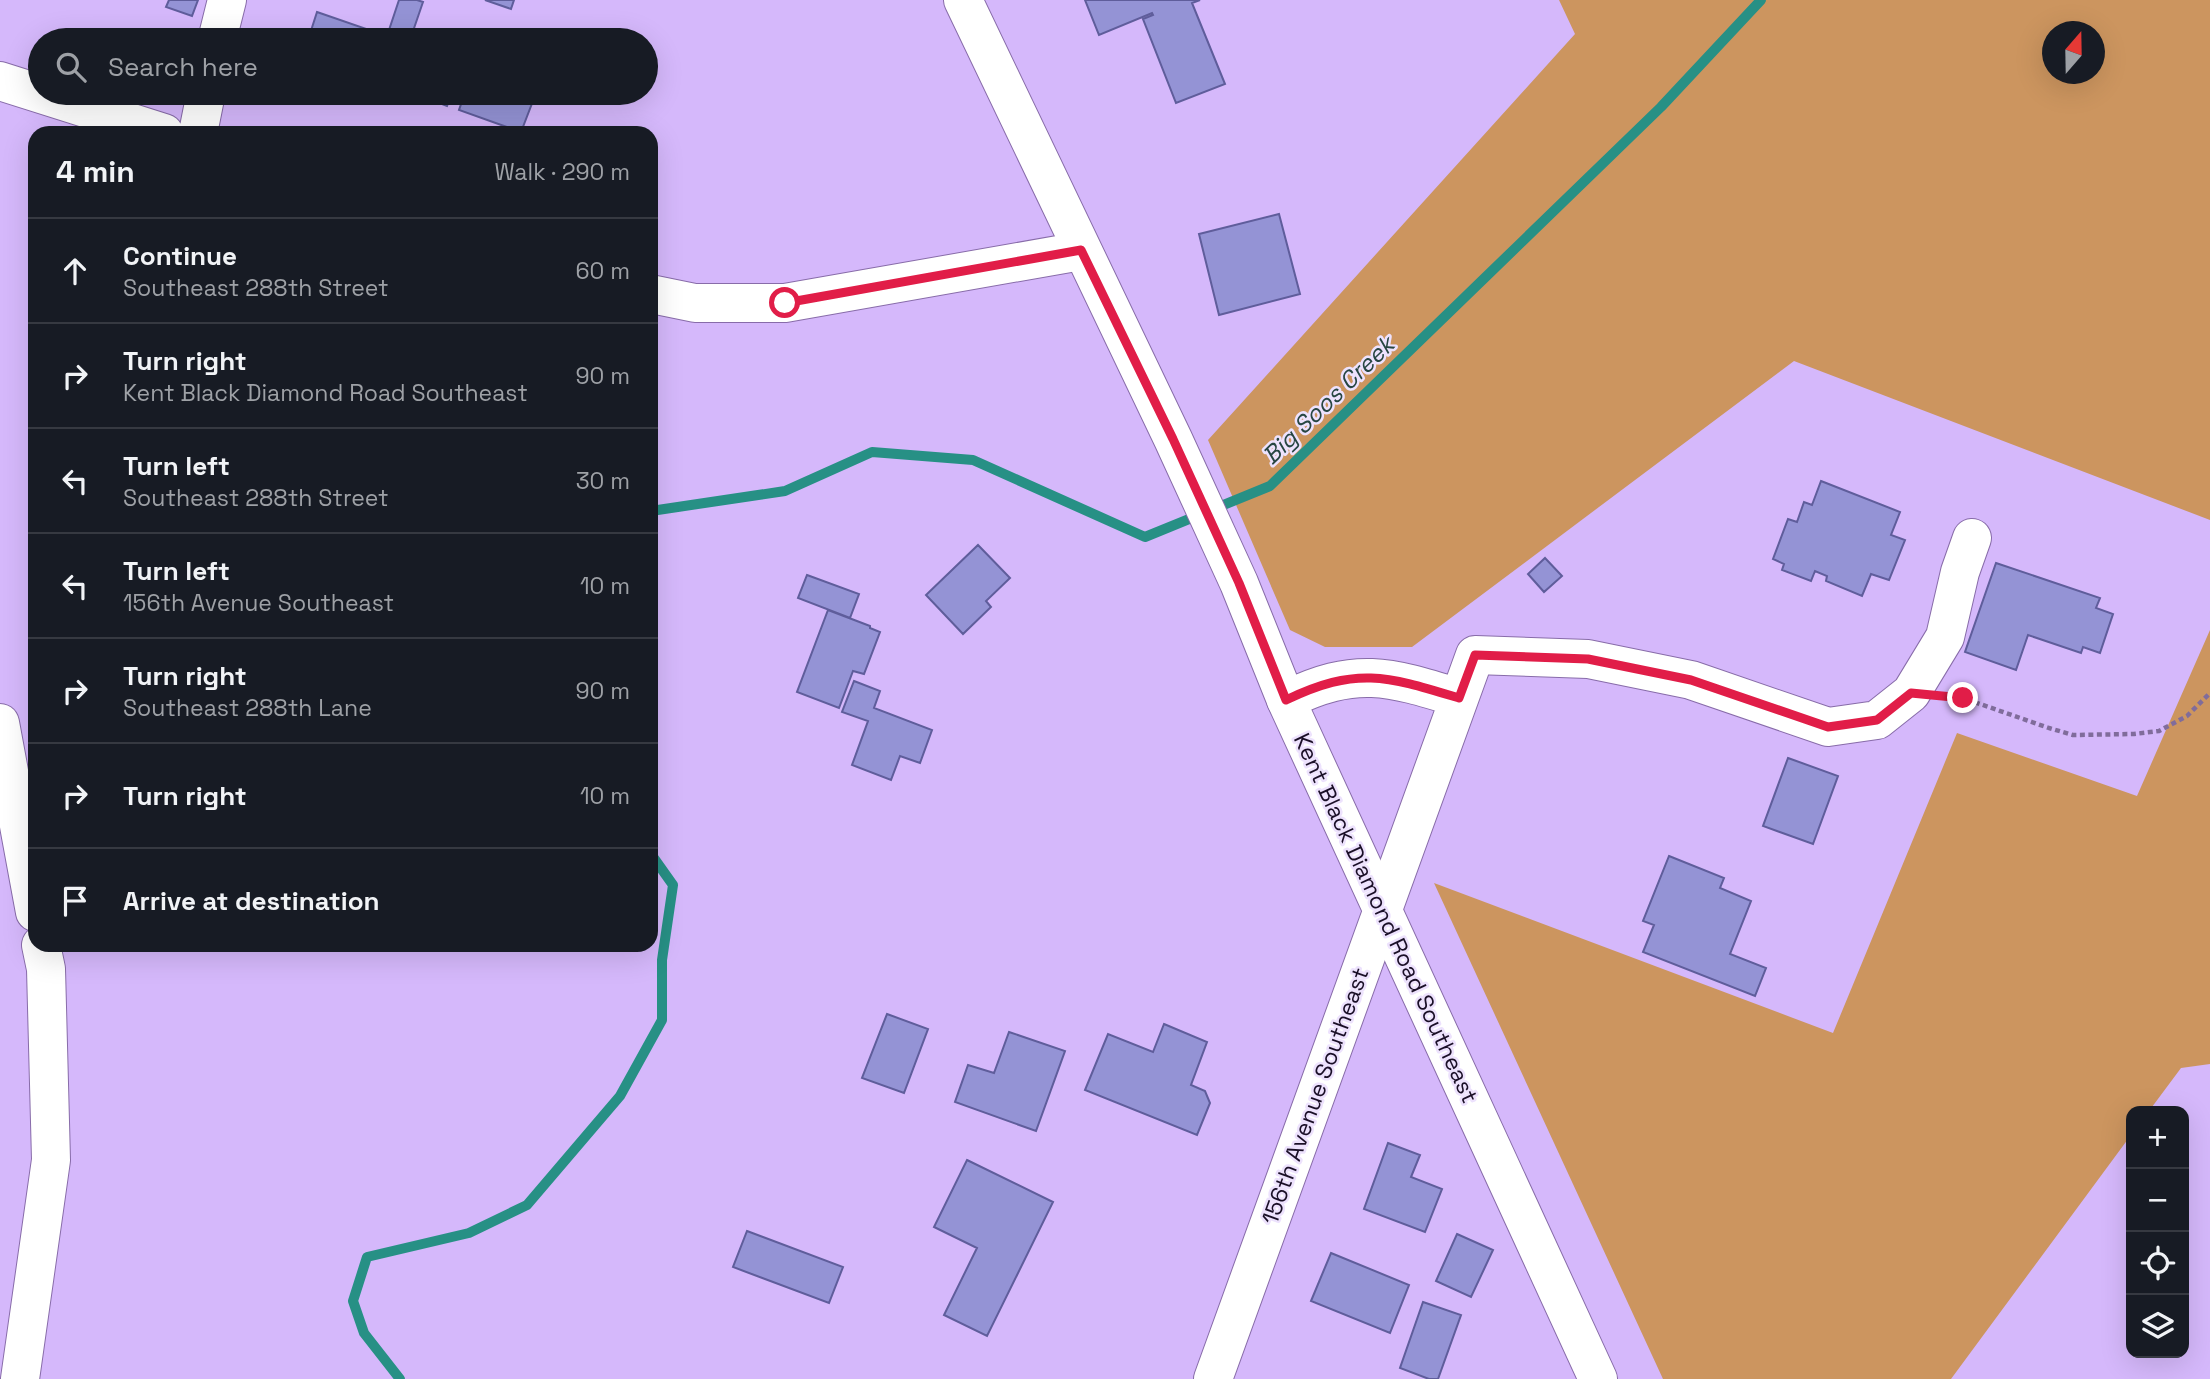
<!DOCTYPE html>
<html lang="en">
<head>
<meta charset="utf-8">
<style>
	body { margin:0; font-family:"Space Grotesk",sans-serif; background:#242831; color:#f1f3f6 }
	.controls { position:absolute; right:21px; bottom:21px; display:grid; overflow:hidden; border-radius:14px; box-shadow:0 7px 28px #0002 }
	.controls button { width:63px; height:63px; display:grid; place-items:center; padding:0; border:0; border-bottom:2px solid #363941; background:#171b24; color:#f1f3f6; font:35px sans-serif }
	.compass { position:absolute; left:2042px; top:21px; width:63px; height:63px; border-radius:50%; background:#171b24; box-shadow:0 7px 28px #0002; rotate:20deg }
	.stop { position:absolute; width:21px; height:21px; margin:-16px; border:5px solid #e11d48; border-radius:50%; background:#fff }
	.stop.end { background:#e11d48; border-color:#fff; box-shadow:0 2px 7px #0008 }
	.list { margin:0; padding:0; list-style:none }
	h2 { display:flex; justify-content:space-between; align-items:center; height:91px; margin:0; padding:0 28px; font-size:30px }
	h2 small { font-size:23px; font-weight:400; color:#9ea1a6 }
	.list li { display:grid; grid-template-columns:46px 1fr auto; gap:21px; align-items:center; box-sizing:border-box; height:105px; padding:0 28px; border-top:2px solid #363941 }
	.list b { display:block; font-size:26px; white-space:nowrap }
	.list p { margin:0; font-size:23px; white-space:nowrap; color:#9ea1a6 }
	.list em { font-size:23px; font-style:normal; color:#9ea1a6 }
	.icon { flex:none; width:38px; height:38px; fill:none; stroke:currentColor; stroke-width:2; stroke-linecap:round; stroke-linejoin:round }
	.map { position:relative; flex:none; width:2210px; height:1379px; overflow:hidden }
	.search { position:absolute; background:#171b24; box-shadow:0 7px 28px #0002; left:28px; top:28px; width:630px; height:77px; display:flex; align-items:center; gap:18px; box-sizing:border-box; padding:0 24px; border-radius:38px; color:#9ea1a6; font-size:26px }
	.panel { position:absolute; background:#171b24; box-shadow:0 7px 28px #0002; left:28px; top:126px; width:630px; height:826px; border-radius:21px }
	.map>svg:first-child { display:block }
</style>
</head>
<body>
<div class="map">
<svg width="2210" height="1379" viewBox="0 0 2210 1379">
	<rect width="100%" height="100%" fill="#d5b8fb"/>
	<path fill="#cc955f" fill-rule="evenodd" d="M1559,0H2210V520L1794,361L1412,647H1325L1290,630L1208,440L1575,34ZM2052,32H2094V74H2052Z
		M2210,630V1064L2181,1068L2149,1111H2131V1135L1951,1379H1663L1434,883L1833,1033L1957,733L2137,796Z"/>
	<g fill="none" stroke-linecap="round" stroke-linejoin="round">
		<path stroke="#279085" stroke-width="10" d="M651,511L785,491L872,452L973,460L1145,537L1270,486L1661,107L1761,0
			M400,1379L364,1333L353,1301L367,1257L469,1233L527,1205L620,1096L662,1020V960L673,885L651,854"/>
	</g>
	<path fill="#9493d5" stroke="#5f5d9b" stroke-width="2" d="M169,0H198L192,16L166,7Z
		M399,0H417L423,2L411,37L389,30Z
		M485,0H514L511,9Z
		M1085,0H1200L1192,3L1225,84L1176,103L1143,19L1153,15L1152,13L1099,35Z
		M317,12L381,34L379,40H308Z
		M419,93H452L447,106L418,95Z
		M465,93H536L521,132L459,110Z
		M1279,214L1300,294L1219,315L1199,234Z
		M1821,481L1900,512L1891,535L1905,540L1889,580L1871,574L1862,596L1826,581L1827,576L1815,571L1811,581L1782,570L1784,564L1773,559L1788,519L1797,522L1804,502L1812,505Z
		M978,545L1010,578L986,601L991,607L963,634L926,595Z
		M1545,558L1562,576L1544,592L1528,574Z
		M1996,563L2100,598L2096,608L2113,614L2100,653L2083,647L2081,653L2028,635L2016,670L1965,652Z
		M807,575L859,594L850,618L798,598Z
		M828,610L870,626V628L880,632L864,674L853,671L839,708L797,692Z
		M854,681L880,691L874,708L932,730L920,763L900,756L891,780L852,765L868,721L842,712Z
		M1788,758L1838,776L1813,844L1763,826Z
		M1669,856L1724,878L1720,888L1751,901L1730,954L1766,968L1755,996L1643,952L1654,925L1643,921Z
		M887,1014L928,1029L904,1093L862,1078Z
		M1164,1024L1207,1042L1191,1085L1205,1091L1210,1103L1197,1135L1085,1090L1108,1034L1153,1052Z
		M1009,1032L1065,1051L1036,1131L955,1102L968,1065L994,1073Z
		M1388,1143L1420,1155L1411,1177L1442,1189L1425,1232L1364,1209Z
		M967,1160L1053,1202L987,1336L944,1315L977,1248L934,1227Z
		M747,1231L843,1267L829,1303L733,1267Z
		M1457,1234L1493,1250L1471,1297L1436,1281Z
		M1331,1253L1409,1285L1390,1333L1311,1301Z
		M1423,1302L1461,1315L1438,1379H1429L1400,1368Z"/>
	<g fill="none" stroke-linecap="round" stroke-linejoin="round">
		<g stroke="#886ca9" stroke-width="40">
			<path id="street" d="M217,40L227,0
				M0,81L164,133
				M198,133L206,93
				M651,294L695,303H785L1081,251
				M1286,700C1356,666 1388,676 1459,698
				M0,723L35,912
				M20,1379L51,1160L46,969L41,945
				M1213,1379L1475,655L1588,659L1691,680L1828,727L1877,720L1911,693L1945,637L1960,572L1972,538"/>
		</g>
		<g stroke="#886ca9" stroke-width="40">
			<path id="secondary" d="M963,0L1173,439L1239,583L1286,700L1598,1379"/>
		</g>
		<path stroke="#806c9b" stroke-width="4.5" stroke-dasharray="5 3.5" stroke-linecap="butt" d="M1950,697L1963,698L2049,728L2073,735L2134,734L2159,731L2187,716L2210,693"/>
		<use href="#street" stroke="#fff" stroke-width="38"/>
		<use href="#secondary" stroke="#fff" stroke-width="38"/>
	</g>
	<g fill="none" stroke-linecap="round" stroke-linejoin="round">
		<path stroke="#e11d48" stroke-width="9" d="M785,303L1081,250L1173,439L1239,583L1286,700C1357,666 1387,676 1459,698L1475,655L1588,659L1691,680L1828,727L1877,720L1911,693L1963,698"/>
	</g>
	<g text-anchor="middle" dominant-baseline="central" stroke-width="5" stroke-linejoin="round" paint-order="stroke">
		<g font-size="23" fill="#1a0f27" stroke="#ede2fd">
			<text transform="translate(1386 918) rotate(65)">Kent Black Diamond Road Southeast</text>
			<text transform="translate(1315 1096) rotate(-70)">156th Avenue Southeast</text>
		</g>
		<g font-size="24" font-style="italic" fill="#274642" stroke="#ede2fd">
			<text transform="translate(1328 400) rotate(-44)">Big Soos Creek</text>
		</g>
	</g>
</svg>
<div class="controls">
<button>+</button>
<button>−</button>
<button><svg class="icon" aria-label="locate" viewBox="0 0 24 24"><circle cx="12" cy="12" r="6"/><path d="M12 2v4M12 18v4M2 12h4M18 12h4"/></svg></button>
<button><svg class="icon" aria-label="layers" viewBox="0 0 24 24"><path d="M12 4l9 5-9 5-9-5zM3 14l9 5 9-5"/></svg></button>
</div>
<svg class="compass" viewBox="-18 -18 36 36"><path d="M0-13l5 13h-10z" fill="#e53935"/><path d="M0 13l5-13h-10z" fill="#9ea1a6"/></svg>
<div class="stop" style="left:785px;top:303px"></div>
<div class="stop end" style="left:1963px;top:698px"></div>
<div class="search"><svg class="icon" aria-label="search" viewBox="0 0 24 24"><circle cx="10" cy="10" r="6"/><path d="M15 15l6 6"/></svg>Search here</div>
<section class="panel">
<h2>4 min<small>Walk · 290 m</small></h2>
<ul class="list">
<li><svg class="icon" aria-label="ahead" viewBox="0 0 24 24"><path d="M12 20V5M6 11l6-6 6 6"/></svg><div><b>Continue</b><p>Southeast 288th Street</p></div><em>60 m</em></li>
<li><svg class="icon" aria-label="right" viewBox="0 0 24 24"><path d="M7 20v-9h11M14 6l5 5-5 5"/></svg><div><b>Turn right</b><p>Kent Black Diamond Road Southeast</p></div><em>90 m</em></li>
<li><svg class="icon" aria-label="left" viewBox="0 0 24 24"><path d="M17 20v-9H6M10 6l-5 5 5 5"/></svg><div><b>Turn left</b><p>Southeast 288th Street</p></div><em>30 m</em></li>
<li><svg class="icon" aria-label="left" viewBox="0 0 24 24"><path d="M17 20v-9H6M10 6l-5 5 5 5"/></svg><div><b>Turn left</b><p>156th Avenue Southeast</p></div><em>10 m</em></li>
<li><svg class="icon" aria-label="right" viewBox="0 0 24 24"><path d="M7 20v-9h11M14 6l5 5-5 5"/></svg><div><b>Turn right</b><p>Southeast 288th Lane</p></div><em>90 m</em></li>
<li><svg class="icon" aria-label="right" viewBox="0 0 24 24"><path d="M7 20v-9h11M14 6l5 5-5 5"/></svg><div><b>Turn right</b></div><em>10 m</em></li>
<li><svg class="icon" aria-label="arrive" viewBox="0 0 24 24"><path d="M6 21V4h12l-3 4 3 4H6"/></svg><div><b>Arrive at destination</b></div></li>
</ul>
</section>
</div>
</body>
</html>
